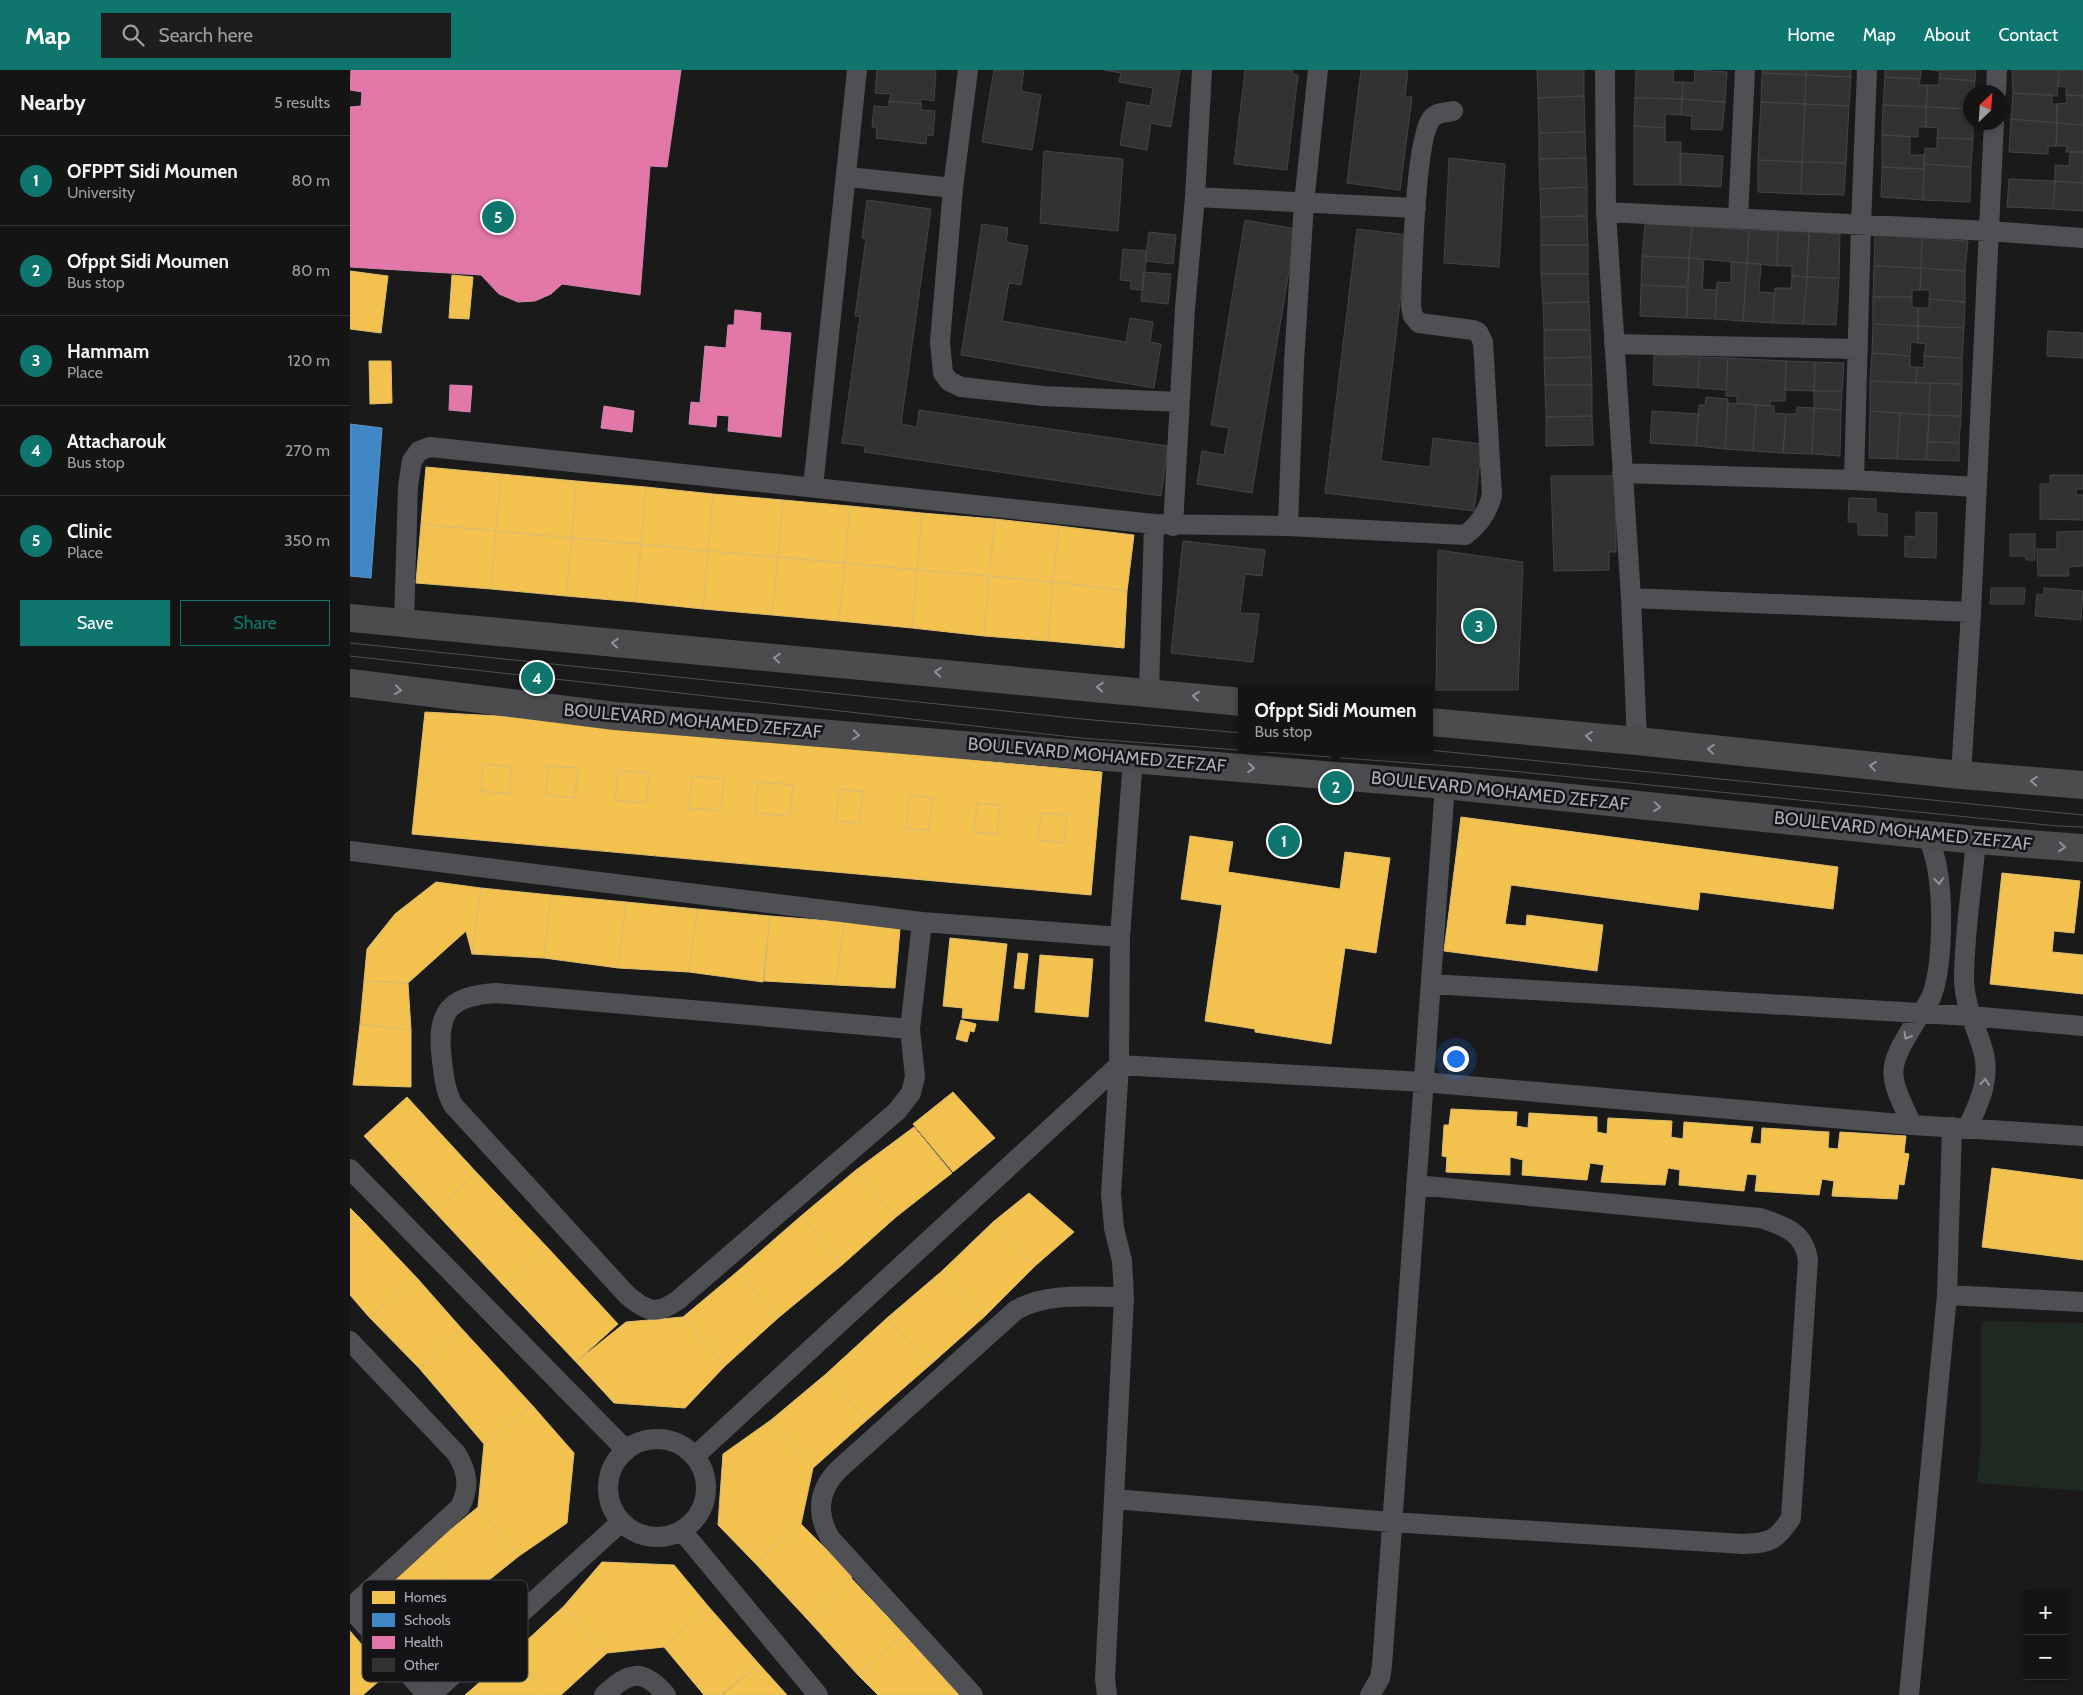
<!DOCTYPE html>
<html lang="en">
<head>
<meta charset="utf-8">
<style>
	body { margin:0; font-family:Cabin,sans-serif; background:#1d1d1d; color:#f1f3f6 }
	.controls { position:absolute; right:15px; bottom:15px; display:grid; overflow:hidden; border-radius:0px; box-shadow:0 2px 8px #0003 }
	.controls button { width:45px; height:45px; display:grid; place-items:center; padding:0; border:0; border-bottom:1px solid #333334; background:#141414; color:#f1f3f6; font:25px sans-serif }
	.compass { position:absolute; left:1613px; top:15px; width:45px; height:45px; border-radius:50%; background:#141414; box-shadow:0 2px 8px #0003; rotate:25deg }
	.you { position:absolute; left:1105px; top:988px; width:18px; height:18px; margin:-12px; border:4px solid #fff; border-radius:50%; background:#1a73e8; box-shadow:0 0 0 8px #1a73e833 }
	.badge { display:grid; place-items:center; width:32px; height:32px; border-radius:50%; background:#0f766e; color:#fff; font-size:16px; font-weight:700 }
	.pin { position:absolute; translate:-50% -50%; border:2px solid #fff; box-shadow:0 1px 5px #0006 }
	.popup { position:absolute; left:888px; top:617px; width:195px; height:65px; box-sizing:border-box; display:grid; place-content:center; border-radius:0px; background:#141414; filter:drop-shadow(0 1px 4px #0005); font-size:16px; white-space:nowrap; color:#9d9ea0 }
	.popup b { font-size:19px; color:#f1f3f6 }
	.popup::after { content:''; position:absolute; left:50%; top:100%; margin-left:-10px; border:10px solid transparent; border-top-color:#141414 }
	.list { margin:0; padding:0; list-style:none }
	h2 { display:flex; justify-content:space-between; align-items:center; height:65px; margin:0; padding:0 20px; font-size:21px }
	h2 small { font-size:16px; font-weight:400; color:#9d9ea0 }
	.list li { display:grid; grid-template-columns:32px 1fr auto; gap:15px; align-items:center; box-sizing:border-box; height:90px; padding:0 20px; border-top:1px solid #333334 }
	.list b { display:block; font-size:19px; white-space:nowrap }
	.list p { margin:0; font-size:16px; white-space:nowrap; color:#9d9ea0 }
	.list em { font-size:16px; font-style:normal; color:#9d9ea0 }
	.actions { display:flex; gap:10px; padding:15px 20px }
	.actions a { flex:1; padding:11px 0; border:1px solid #0f766e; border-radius:0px; text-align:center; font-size:18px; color:#0f766e }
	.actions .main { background:#0f766e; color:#fff }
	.icon { flex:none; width:28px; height:28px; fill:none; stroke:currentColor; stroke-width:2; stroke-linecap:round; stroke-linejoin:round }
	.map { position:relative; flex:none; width:1733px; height:1625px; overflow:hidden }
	header { display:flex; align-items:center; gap:30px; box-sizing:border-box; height:70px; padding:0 25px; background:#0f766e; color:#fff }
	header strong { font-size:24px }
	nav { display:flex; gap:28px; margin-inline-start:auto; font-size:18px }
	.search { width:350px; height:45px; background:#1d1d1d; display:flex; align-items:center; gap:12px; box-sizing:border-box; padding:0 18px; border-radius:0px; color:#9d9ea0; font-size:19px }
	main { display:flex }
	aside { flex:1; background:#141414 }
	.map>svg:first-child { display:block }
</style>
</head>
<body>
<header>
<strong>Map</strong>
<div class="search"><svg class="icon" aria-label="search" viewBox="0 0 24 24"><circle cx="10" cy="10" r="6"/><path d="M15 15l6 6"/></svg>Search here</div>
<nav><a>Home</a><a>Map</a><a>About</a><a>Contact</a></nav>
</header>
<main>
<aside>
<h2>Nearby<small>5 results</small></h2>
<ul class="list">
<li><span class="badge">1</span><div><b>OFPPT Sidi Moumen</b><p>University</p></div><em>80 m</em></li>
<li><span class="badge">2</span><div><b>Ofppt Sidi Moumen</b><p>Bus stop</p></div><em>80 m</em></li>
<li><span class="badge">3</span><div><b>Hammam</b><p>Place</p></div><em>120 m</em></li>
<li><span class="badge">4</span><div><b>Attacharouk</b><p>Bus stop</p></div><em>270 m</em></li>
<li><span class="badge">5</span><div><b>Clinic</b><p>Place</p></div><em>350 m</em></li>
</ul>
<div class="actions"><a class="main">Save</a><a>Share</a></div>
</aside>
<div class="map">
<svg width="1733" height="1625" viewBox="0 0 1733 1625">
	<rect width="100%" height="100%" fill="#1a1a1b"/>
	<path fill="#202822" d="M1631,1251L1733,1253V1421L1627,1413L1631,1371Z"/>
	<path fill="#f2c14e" stroke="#ddbc6f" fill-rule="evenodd" d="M0,201L38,206L31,263L0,259Z
		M102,205L123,207L119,249L99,248Z
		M19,291H41L42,333L20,334Z
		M76,397L151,404L146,461L71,454Z
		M151,404L226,411L222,468L146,461Z
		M226,411L296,417L291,474L222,468Z
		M296,417L363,424L358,481L291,474Z
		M363,424L433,430L428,487L358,481Z
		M433,430L500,436L495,493L428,487Z
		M500,436L572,443L567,500L495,493Z
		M572,443L645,449L639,506L567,500Z
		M645,449L709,456L703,512L639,506Z
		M71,454L146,461L141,519L66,513Z
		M709,456L784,465L777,521L703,512Z
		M146,461L222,468L216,526L141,519Z
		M222,468L291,474L286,532L216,526Z
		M291,474L358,481L353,539L286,532Z
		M358,481L428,487L422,545L353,539Z
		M428,487L495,493L489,551L422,545Z
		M495,493L567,500L562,558L489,551Z
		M567,500L639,506L634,566L562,558Z
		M639,506L703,512L698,571L634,566Z
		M703,512L777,521L774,578L698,571Z
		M75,642L149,646L752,702L741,825L62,764ZM133,694L162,697L159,724L131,721ZM198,696L228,698L225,728L196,725ZM268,700L299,703L296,733L265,730ZM342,706L374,709L371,741L339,738ZM408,712L443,715L440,746L405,743ZM489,719L513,722L509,753L486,751ZM559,725L582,728L579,760L556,759ZM627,733L650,735L647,764L624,762ZM691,743L717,745L714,773L688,770Z
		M133,694L162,697L159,724L131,721Z
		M198,696L228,698L225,728L196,725Z
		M268,700L299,703L296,733L265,730Z
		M342,706L374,709L371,741L339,738Z
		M408,712L443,715L440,746L405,743Z
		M489,719L513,722L509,753L486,751Z
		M559,725L582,728L579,760L556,759Z
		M627,733L650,735L647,764L624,762Z
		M691,743L717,745L714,773L688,770Z
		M1111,747L1488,797L1483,839L1350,822L1348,840L1161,815L1155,854L1176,856L1177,845L1253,855L1247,901L1094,881Z
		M840,766L883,772L878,802L990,819L995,782L1040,788L1026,883L995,878L981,974L905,962V959L855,951L872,835L831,829Z
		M1652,803L1730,811L1724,863L1704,861L1702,882L1733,885V924L1640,914Z
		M86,812L131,818L122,884L116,861L58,913L14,911L17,879L45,844Z
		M131,818L201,825L194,888L122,884Z
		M201,825L276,832L268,898L194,888Z
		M276,832L347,839L339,902L268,898Z
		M347,839L420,846L413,912L339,902Z
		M420,846L494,852L486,915L414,911Z
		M494,852L550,859L545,918L486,915Z
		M600,868L657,874L648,951L612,948L613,938L593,936Z
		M668,883L678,884L674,919L664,918Z
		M690,885L743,889L738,947L685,942Z
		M14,911L58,913L61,960L10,954Z
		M611,950L626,954L624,962L620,961L617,972L606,969Z
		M10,954L61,960V1017L3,1015Z
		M603,1022L645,1068L603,1102L563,1054Z
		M57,1027L127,1103L84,1141L14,1066Z
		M1101,1039L1167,1042L1166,1056L1178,1058L1179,1043L1247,1047V1062L1257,1064L1258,1048L1322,1051L1321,1067L1333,1069L1334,1052L1403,1057L1400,1073L1411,1074L1412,1058L1479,1062L1478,1078L1488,1079L1490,1062L1556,1066L1554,1083L1559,1084L1554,1115L1549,1114L1547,1129L1482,1126L1484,1111L1472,1109L1469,1125L1405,1121L1407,1105L1397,1104L1394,1121L1329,1115L1330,1100L1318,1098L1315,1115L1251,1112L1254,1095L1240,1093L1237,1110L1172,1105L1173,1090L1160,1087V1105L1096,1102L1097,1087L1092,1086L1094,1055H1099Z
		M564,1057L602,1103L546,1147L506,1100Z
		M1642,1098L1733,1110V1190L1632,1177Z
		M506,1100L546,1147L492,1195L451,1146Z
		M127,1103L198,1178L155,1217L84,1141Z
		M679,1123L724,1162L685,1196L643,1152Z
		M0,1138L13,1151L0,1162Z
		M451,1146L492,1195L428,1248L388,1201Z
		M13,1151L67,1208L19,1247L0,1225V1162Z
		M643,1152L685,1196L634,1247L592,1201Z
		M198,1178L268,1254L226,1292L155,1217Z
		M388,1201L428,1248L375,1296L333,1247Z
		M592,1201L634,1247L580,1295L537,1248Z
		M67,1208L112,1259L69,1298L19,1247Z
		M333,1247L375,1296L335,1338L264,1333L226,1292L276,1252Z
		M537,1248L580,1295L517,1350L476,1304Z
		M112,1259L182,1335L134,1374L69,1298Z
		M476,1304L517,1350L463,1398L421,1350Z
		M182,1335L224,1383L217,1453L169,1486L128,1437L134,1374Z
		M421,1350L463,1398L451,1454L405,1493L368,1455L373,1384Z
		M128,1437L169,1486L113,1531L72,1483Z
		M451,1454L503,1506L458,1550L405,1493Z
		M72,1483L113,1531L60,1578L20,1533Z
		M252,1492L324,1495L358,1536L314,1577L257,1583L214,1536Z
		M501,1508L554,1564L508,1605L458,1550Z
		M214,1536L257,1583L211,1625H198L161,1585Z
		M358,1536L409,1594L371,1625H354L314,1577Z
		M0,1561L37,1604L13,1625H0Z
		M554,1564L611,1623L608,1625H528L508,1605Z
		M161,1585L198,1625H115Z
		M409,1594L437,1625H372Z"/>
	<path fill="#3f88c5" stroke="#6094c2" d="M0,354L32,358L21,508L0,506Z"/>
	<path fill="#e377a8" stroke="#d288ae" d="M1,0H331L317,97L300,96L290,225L212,214L201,224L185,231L168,232L149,224L131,205L0,197V37L11,36L12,22L0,20Z
		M385,240L411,243L410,260L441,263L431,367L378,361L379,346L367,345L366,357L339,354L341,332L350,333L355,276L376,278L378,255H384Z
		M100,315L122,316L120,342L99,340Z
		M254,336L284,341L282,362L251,358Z"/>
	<path fill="#323233" stroke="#434447" d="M527,0H586L584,31L571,29V34L539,31L541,24L525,23Z
		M644,0H674L671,21L691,25L682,80L632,72Z
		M754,0H830L821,57L801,53L797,80L770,75L777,32L800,36L803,18L769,12L771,3Z
		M895,0H943L942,4L948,5L937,100L884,94Z
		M1011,0H1058L1055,27H1062L1050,120L997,113Z
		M1187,0H1234V26L1188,28Z
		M1286,0H1324L1323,12H1333L1332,29L1285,28Z
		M1345,0L1377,2L1375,32L1332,29L1333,12L1344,13Z
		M1412,0H1456V5L1412,3Z
		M1456,0H1501V7L1456,5Z
		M1535,0H1571L1570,9L1535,7Z
		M1580,0H1626L1625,11L1589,8L1590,1Z
		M1662,0H1709L1707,26L1663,23Z
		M1709,0H1733V26L1716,25V17L1708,16Z
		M1412,3L1456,5L1455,34L1411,32Z
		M1456,5L1501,7L1499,36L1455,34Z
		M1535,7L1570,9L1569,15H1578L1576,37L1533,35Z
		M1589,8L1625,11L1624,22H1620V39L1576,37L1578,15H1589Z
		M1663,23L1702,25V34H1707V53L1661,49Z
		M1716,25L1733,26V55L1707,53V34L1717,33Z
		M1234,26L1235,62L1189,63L1188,28Z
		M1285,28L1332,29L1331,45L1315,44V58L1284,56Z
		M1332,29L1375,32L1372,60L1341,59L1342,46L1331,45Z
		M539,31L571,34V40L585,41L583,66L577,65L576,74L526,68L527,58L522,57L524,36L539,37Z
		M1411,32L1455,34L1452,92L1408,90Z
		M1455,34L1499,36L1496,93L1452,92Z
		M1533,35L1576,37V57H1568V67L1532,65Z
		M1576,37L1620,39V52H1623V69L1587,68L1588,58L1576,57Z
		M1661,49L1707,53L1706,76H1698V84L1659,82Z
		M1707,53L1733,55V82H1716L1717,76H1706Z
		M1284,56L1315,58V72H1331L1330,115H1284Z
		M1235,62L1236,88L1189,89V63Z
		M1532,65L1560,67V85H1574V99L1532,97Z
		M1587,68L1623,69L1621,97L1574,94L1575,78L1587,79Z
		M694,81L773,89L768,161L690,153Z
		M1720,82H1733V113L1705,111V95L1719,96Z
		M1330,83L1373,86L1371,117L1330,115Z
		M1099,88L1155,94L1149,197L1094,193Z
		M1236,88L1237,117L1190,119L1189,89Z
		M1408,90L1452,92L1451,124L1408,122Z
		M1452,92L1496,93L1494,125L1451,124Z
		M1574,94L1621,97L1620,132L1573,130Z
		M1532,97L1574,99L1573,130L1531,127Z
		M1659,109L1705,111L1703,139L1657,137Z
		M1705,111L1733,113V141L1703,139Z
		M1237,117V146L1191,147L1190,119Z
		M517,130L581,139L551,354L567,357L569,340L818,376L811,426L514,382L515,376L492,373L510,246H505L516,169L512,168Z
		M1237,146L1238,175H1191V147Z
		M895,150L946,159L902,423L847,414L852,381L874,385L879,358L861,355Z
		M632,154L658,158L656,172L678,176L671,215L659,213L652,251L776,272L780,248L803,252L800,272L811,274L804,318L611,285Z
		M1295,154L1342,156L1339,188L1292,186Z
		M1342,156L1399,160L1397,193L1339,188Z
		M1007,159L1058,165L1031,391L1080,397L1083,368L1132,374L1124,441L975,423Z
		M1399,160L1428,161L1427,196L1397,193Z
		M1428,161L1459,162L1457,207L1442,206V196H1427Z
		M799,162L826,165L823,194L795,191Z
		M1459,162L1490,164L1489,208L1457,207Z
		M1525,165L1572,168L1571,198L1524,196Z
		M1572,168L1618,171L1615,201L1571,198Z
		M1191,175H1238V204H1191Z
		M773,179L797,181L793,220L780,219L781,211L770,210Z
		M1292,186L1339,188L1337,217L1291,215Z
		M1339,188L1354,190L1352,219L1367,220L1365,249L1337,248Z
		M1381,192L1397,193L1393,251L1365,249L1367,212L1381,213Z
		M1397,193L1411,194L1409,222L1424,223L1423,253L1393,251Z
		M1524,196L1571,198L1570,220H1562V227H1523Z
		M1571,198L1615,201V232L1579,229L1580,220H1570Z
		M794,202L821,204L818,234L791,231Z
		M1191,204H1238L1239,232L1193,233Z
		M1442,206L1457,207L1453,254L1423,253L1425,218H1441Z
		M1457,207L1489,208L1486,255L1453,254Z
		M1291,215L1337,217V248L1290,246Z
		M1523,227H1562V237L1568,238V256L1523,254Z
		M1579,229L1615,232L1614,258L1568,256V238H1579Z
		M1239,232L1240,260H1194L1193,233Z
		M1523,254L1568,256V273L1561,272L1560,286L1522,283Z
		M1568,256L1614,258L1612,288L1574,286L1576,274L1568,273Z
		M1194,260H1240L1241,287L1194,288Z
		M1698,261L1733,263V288L1697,286Z
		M1522,283L1560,286V297H1567L1566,313L1520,311Z
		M1304,285L1349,287L1348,318L1303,315Z
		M1574,286L1612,288V314L1566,313L1567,297L1574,298Z
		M1241,287L1242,315H1195L1194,288Z
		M1349,287L1378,288L1376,320L1348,318Z
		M1378,288L1436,291L1435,331H1420V336L1387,333V326H1376Z
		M1436,291L1465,292L1464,321L1435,320Z
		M1465,292L1494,293L1492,321H1464Z
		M1520,311L1580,313L1579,345L1520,341Z
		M1580,313L1612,314L1611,346L1579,345Z
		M1195,315H1242V346L1196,347Z
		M1464,321H1492L1491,340L1464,338Z
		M1356,327L1378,329L1375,379L1346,376L1349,335H1355Z
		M1378,333L1406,335L1403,381L1375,379Z
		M1406,335L1424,336V343L1436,344L1433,383L1403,381Z
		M1447,337L1464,338L1462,384L1433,383L1436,344H1446Z
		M1464,338L1491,340L1490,386L1462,384Z
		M1302,341L1348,344L1346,376L1300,373Z
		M1520,341L1550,343L1547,389L1519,388Z
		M1550,343L1579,345L1576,390L1547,389Z
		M1579,345L1611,346L1609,373L1578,372Z
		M1242,346L1243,375L1196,376V347Z
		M1578,372L1609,373V391L1576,390Z
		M1700,405H1733V419H1726V425H1733V450L1690,449V414H1700Z
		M1201,406H1265L1266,482H1259V500L1204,501Z
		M1499,428L1526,429V443L1537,444V466L1508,465V452H1498Z
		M1566,442L1587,443L1586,488L1555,487V466L1566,467Z
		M1733,461V496L1718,497L1719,506H1688L1687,479H1707V462Z
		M1660,464H1685V490H1676L1675,486H1660Z
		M833,471L915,480L912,506L895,504L890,543L909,544L903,592L821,583Z
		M1088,480L1173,492L1168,620H1086Z
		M1641,518H1675L1674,534H1640Z
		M1694,518L1733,521L1731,550L1685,546L1687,524L1694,525Z"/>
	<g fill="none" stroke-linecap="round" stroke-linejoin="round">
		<path stroke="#4e5054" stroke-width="20" d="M618,0L603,118L590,272L593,303L599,311L611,317L693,326L829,332
			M1255,0L1256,142L1281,528L1287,671
			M1646,22L1647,0
			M498,107L603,118
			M845,127L1066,138
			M1256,142L1639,161L1733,168
			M1388,149L1395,0
			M1264,274L1508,279
			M1272,403L1504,410L1627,417
			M1504,410L1511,155L1517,0
			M463,417L507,0
			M823,456L835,238L845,127L852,0
			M938,456L944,292L954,133L968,0
			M1281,528L1621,542
			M54,554L58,416L62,391L69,381L80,377L804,454L938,456L1115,465C1129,455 1138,442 1142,425L1133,272L1128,262L1123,260L1069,253L1063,246L1061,236C1062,204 1065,67 1082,48C1087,42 1096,43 1103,41
			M799,621L804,454
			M1611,705L1621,542L1644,52
			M0,781L572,852L770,867
			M1081,914L1620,946L1733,956
			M560,959L146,923C97,926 86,943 92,991C94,1006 95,1021 103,1035L277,1225C296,1241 306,1246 328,1230L547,1041L561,1023L565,1007L560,959L572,852
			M1562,1055C1538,1003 1535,1001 1566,951C1572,941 1580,933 1583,922C1593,891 1593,828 1587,797C1585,786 1581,775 1578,764
			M1618,1057C1630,1031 1642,1006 1632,977C1625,954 1615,936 1614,911C1614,864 1622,817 1626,770
			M0,1099L275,1379
			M1597,1225L1733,1232
			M0,1271L106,1383C118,1402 120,1417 110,1437L0,1538
			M258 1418a49 49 0 1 1 98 0a49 49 0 1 1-98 0Z
			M345,1386L769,995L1073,1012L1562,1055L1733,1066
			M764,1429L1041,1452L1393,1474C1420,1473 1426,1471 1441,1448L1458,1190C1454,1162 1435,1156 1410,1148L1066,1115
			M332,1461L468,1625
			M0,1538L77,1625
			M81,1625L271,1452
			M254,1625C279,1602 292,1597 316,1625
			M623,1625L480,1468C466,1443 468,1421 488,1400L666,1240C699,1222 737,1227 774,1227
			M757,1625L755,1609L774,1227L772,1191L764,1158L761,1124L769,995L770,867L783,688
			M1020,1625L1030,1608L1032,1596L1095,715
			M1559,1625L1597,1225L1602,1057"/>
		<path stroke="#4c4c4f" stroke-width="28" d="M0,548L892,632
			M0,613L265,646L1095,715L1626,770L1733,778
			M1080,652L1287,671L1611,705L1733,715"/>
		<path stroke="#4e5052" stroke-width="1" d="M0,573L732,649L892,663
			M0,586L731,668L1151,700L1707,756L1733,757
			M1058,678L1733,745"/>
	</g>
	<defs><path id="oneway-chevron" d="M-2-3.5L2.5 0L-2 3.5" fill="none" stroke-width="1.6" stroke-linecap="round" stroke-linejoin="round" transform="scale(1.25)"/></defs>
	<g stroke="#8f919b">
		<use href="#oneway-chevron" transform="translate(265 573) rotate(-175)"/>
		<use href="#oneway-chevron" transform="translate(427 588) rotate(-175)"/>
		<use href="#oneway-chevron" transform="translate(588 602) rotate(-175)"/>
		<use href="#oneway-chevron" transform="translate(750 617) rotate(-175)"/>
		<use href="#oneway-chevron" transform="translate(48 620) rotate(7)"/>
		<use href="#oneway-chevron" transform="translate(846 626) rotate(-174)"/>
		<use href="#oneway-chevron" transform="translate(506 665) rotate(5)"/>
		<use href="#oneway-chevron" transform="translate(1239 666) rotate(-175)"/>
		<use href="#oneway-chevron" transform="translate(1361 679) rotate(-174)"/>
		<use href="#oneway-chevron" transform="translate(1523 696) rotate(-174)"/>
		<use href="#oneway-chevron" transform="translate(901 698) rotate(5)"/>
		<use href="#oneway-chevron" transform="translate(1684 711) rotate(-175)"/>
		<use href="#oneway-chevron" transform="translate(1307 737) rotate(6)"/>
		<use href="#oneway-chevron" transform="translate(1712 777) rotate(5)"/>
	</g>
	<g stroke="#90929c">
		<use href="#oneway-chevron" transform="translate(1589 811) rotate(84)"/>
		<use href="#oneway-chevron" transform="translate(1557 966) rotate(120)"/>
		<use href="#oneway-chevron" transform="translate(1635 1012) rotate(-84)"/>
	</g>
	<g text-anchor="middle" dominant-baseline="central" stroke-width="5" stroke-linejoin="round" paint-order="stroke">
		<g font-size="18" fill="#acafbb" stroke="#141417">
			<text transform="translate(343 651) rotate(5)">BOULEVARD MOHAMED ZEFZAF</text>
			<text transform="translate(747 685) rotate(5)">BOULEVARD MOHAMED ZEFZAF</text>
			<text transform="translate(1150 721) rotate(6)">BOULEVARD MOHAMED ZEFZAF</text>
			<text transform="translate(1553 761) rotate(6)">BOULEVARD MOHAMED ZEFZAF</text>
		</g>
	</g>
	<rect x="12" y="1510" width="166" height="102" rx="8" fill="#141417" stroke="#424248" stroke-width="1"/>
	<rect x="22" y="1521" width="23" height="13" fill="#f2c14e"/>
	<rect x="22" y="1543" width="23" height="14" fill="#3f88c5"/>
	<rect x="22" y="1566" width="23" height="13" fill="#e377a8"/>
	<rect x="22" y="1588" width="23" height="14" fill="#323233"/>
	<g font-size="14" fill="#acafbb">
		<text x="54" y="1532">Homes</text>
		<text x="54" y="1555">Schools</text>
		<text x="54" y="1577">Health</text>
		<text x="54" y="1600">Other</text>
	</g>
</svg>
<div class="controls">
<button>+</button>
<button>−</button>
</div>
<svg class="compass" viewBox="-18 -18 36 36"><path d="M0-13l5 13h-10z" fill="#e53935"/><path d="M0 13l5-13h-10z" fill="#9d9ea0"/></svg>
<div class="you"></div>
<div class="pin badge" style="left:934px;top:771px">1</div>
<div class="pin badge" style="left:986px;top:717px">2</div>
<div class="popup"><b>Ofppt Sidi Moumen</b>Bus stop</div>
<div class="pin badge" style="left:1129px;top:556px">3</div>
<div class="pin badge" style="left:187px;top:608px">4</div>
<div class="pin badge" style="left:148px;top:147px">5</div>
</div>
</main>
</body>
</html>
